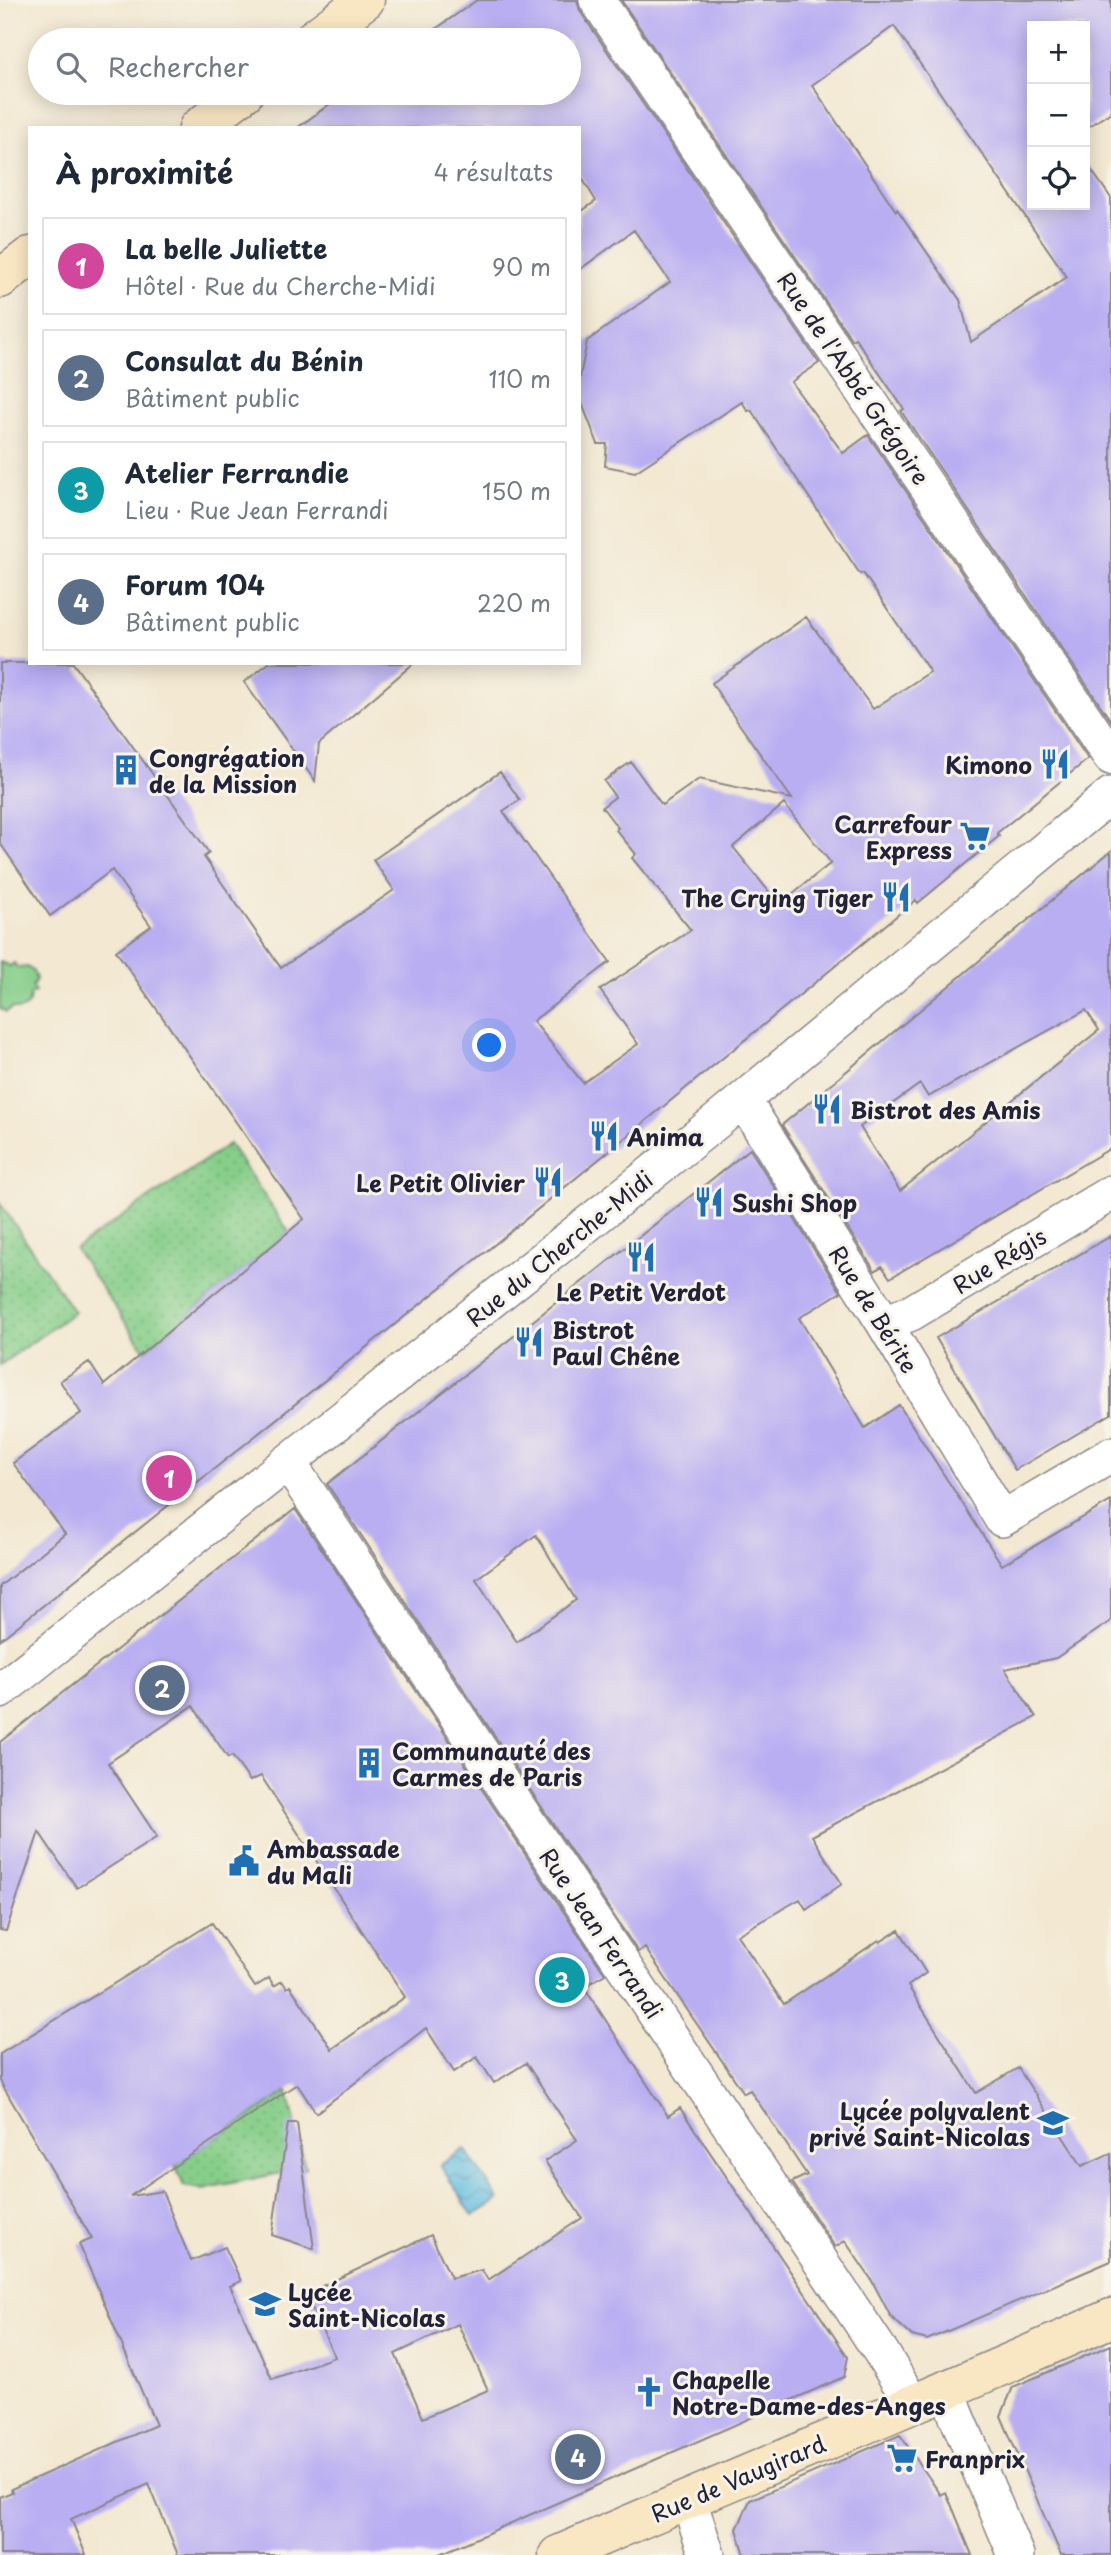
<!DOCTYPE html>
<html lang="fr">
<head>
<meta charset="utf-8">
<style>
	body { margin:0; font-family:"Playpen Sans",sans-serif; background:#f6f6f7; color:#1f2937 }
	.controls { position:absolute; right:21px; top:21px; display:grid; overflow:hidden; border-radius:0px; box-shadow:0 4px 18px #0003 }
	.controls button { width:63px; height:63px; display:grid; place-items:center; padding:0; border:0; border-bottom:2px solid #e0e1e3; background:#fff; color:#1f2937; font:35px sans-serif }
	.you { position:absolute; left:490px; top:1046px; width:24px; height:24px; margin:-18px; border:5px solid #fff; border-radius:50%; background:#1a73e8; box-shadow:0 0 0 10px #1a73e833 }
	.badge { display:grid; place-items:center; width:46px; height:46px; border-radius:50%; background:#1f6fb2; color:#fff; font-size:23px; font-weight:700 }
	.pin { position:absolute; translate:-50% -50%; border:4px solid #fff; box-shadow:0 2px 7px #0006 }
	.list { margin:0; padding:0; list-style:none }
	h2 { display:flex; justify-content:space-between; align-items:center; height:91px; margin:0; padding:0 28px; font-size:30px }
	h2 small { font-size:23px; font-weight:400; color:#747a83 }
	.list li { display:grid; grid-template-columns:46px 1fr auto; gap:21px; align-items:center; box-sizing:border-box; height:98px; margin:0 14px 14px; padding:0 14px; border:2px solid #e0e1e3; border-radius:0px }
	.list b { display:block; font-size:26px; white-space:nowrap }
	.list p { margin:0; font-size:23px; white-space:nowrap; color:#747a83 }
	.list em { font-size:23px; font-style:normal; color:#747a83 }
	.icon { flex:none; width:38px; height:38px; fill:none; stroke:currentColor; stroke-width:2; stroke-linecap:round; stroke-linejoin:round }
	.map { position:relative; flex:none; width:1111px; height:2555px; overflow:hidden }
	.search { position:absolute; background:#fff; box-shadow:0 4px 18px #0003; left:28px; top:28px; width:553px; height:77px; display:flex; align-items:center; gap:18px; box-sizing:border-box; padding:0 24px; border-radius:38px; color:#747a83; font-size:26px }
	.panel { position:absolute; background:#fff; box-shadow:0 4px 18px #0003; left:28px; top:126px; width:553px; height:539px; border-radius:0px }
	.map>svg:first-child { display:block }
</style>
</head>
<body>
<div class="map">
<svg width="1111" height="2555" viewBox="0 0 1111 2555">
	<defs>
		<pattern id="park-dots" width="8" height="8" patternUnits="userSpaceOnUse" patternTransform="scale(1.75)"><rect width="8" height="8" fill="#86ce89"/><path d="M2 2h.1M6 6h.1" fill="none" stroke="#73b177" stroke-width="1.8" stroke-linecap="round"/></pattern>
		<pattern id="water-waves" width="16" height="10" patternUnits="userSpaceOnUse" patternTransform="scale(1.75)"><rect width="16" height="10" fill="#63bee1"/><path d="M0 5q4-4 8 0t8 0" fill="none" stroke="#519ab8"/></pattern>
	</defs>
	<rect width="100%" height="100%" fill="#f7f3e8"/>
	<filter id="ink" filterUnits="userSpaceOnUse"><feTurbulence type="fractalNoise" baseFrequency=".0143" numOctaves="2"/><feDisplacementMap in="SourceGraphic" scale="14" xChannelSelector="R" yChannelSelector="G"/><feConvolveMatrix kernelMatrix="1 2 1 2 8 2 1 2 1" color-interpolation-filters="sRGB"/></filter>
	<filter id="wash" filterUnits="userSpaceOnUse"><feTurbulence type="fractalNoise" baseFrequency=".00686" numOctaves="4" result="noise"/><feDisplacementMap in="SourceGraphic" scale="28" xChannelSelector="R" yChannelSelector="G"/><feGaussianBlur stdDeviation="1.57" result="paint"/><feColorMatrix in="noise" values="0 0 0 0 0 0 0 0 0 0 0 0 0 0 0 0 0 1.4 0 .05"/><feComposite in="paint" operator="in"/></filter>
	<g filter="url(#wash)">
		<rect width="100%" height="100%" fill="#f3e8d1"/>
		<path fill="#86ce89" stroke="#547862" stroke-width="2" d="M0,962L10,966L14,963L18,968L27,967L33,971L36,979L32,987L35,992L30,995C30,1007 22,1012 12,1008L6,1012L0,1008Z"/>
		<path fill="url(#park-dots)" stroke="#547862" stroke-width="2" d="M229,1144L289,1232L145,1351L75,1249Z
			M0,1203L74,1312L0,1365Z
			M288,2091L305,2168L202,2189L184,2186L175,2165Z"/>
		<path fill="url(#water-waves)" stroke="#42708e" stroke-width="2" d="M465,2149L499,2200L473,2216L440,2165Z"/>
		<g id="blocks">
			<path fill="#b9aef2" fill-rule="evenodd" d="M477,0H577L580,11L819,363L791,382L843,453L868,435L1088,759L997,833L999,836L918,903L916,900L483,1254L0,1640V1586L65,1534L13,1463L81,1413L60,1381L89,1362L104,1385L304,1219L116,951L151,926L112,870L50,916L0,843V663H73L209,853L204,857L281,968L394,890L373,860L500,772L520,800L503,811L610,962L533,1021L583,1083L638,1044L600,990L691,930L632,858L636,854L616,830L618,828L602,807L615,797L604,781L631,762L662,805L699,779L792,799L725,704L712,683L806,617L873,709L930,672L863,573L860,574L751,410L748,411L742,402L635,472L605,466L607,444H598L579,396V382L587,341L670,282L634,230L579,270V213L596,201L579,173V128H297L345,93H569V40H420ZM784,804L831,863L779,904L733,847Z
				M621,0H1111V112L1085,129V26H1032V205H1085V161L1111,198V721L901,411L904,409L855,338L852,340ZM894,26L1067,277L971,342L960,300L897,209L896,211L812,85Z
				M269,663H414L319,744L315,781L244,682Z
				M1111,851V1148L890,1278L882,1266L875,1271L782,1125ZM1086,1010L1099,1030L900,1191L860,1127L920,1084L928,1097Z
				M750,1149L841,1292L799,1318L865,1428L899,1405L1002,1565L1111,1501V1621L1056,1658L1005,1669L1036,1717L812,1836L842,1884L806,1909L800,1899L737,1935L784,2004L879,1940L880,1942L899,1930L926,1973L908,1986L976,2093L1018,2068L1082,2166L1111,2153V2261L927,2340L912,2336L891,2317L871,2279L845,2241L835,2247L792,2182L807,2175L750,2090L744,2093L645,1948L638,1952L327,1484ZM536,1535L576,1600L517,1642L476,1579Z
				M1111,1236V1414L1015,1470L936,1338Z
				M295,1509L605,1974L584,1987L668,2116L680,2108L848,2357L844,2377L438,2555H178L149,2484L71,2519L86,2555H0V2497L12,2492L11,2489L156,2425L79,2244L92,2239L0,2081V2054L212,1923L255,1987L269,1978L274,1986L282,1981L287,1988L290,1986L332,2049L405,1997L261,1776L250,1781L232,1756L228,1758L193,1706L108,1763L157,1837L77,1888L39,1832L6,1931L0,1930V1742ZM426,2028L454,2072L477,2057L494,2083L526,2063L577,2140L545,2161L582,2218L488,2280L482,2270L451,2278L431,2235L305,2294L335,2357L272,2379L230,2286L241,2281L225,2247L191,2261L162,2191L130,2196L297,2084L316,2113ZM458,2324L488,2390L423,2418L395,2354Z
				M288,2123H297L314,2249L272,2235Z
				M1111,2345V2555H1061L1001,2416L1013,2387Z
				M900,2435L941,2495L946,2492L972,2555H745L737,2529L750,2500Z"/>
		</g>
	</g>
	<g filter="url(#ink)">
		<use href="#blocks" fill-opacity="0" stroke="#8a8586" stroke-width="2"/>
		<g fill="none" stroke-linecap="round" stroke-linejoin="round">
			<g stroke="#8a8586" stroke-width="38">
				<path id="street" d="M597,0L1111,757
					M743,1100L884,1323L1002,1519L1111,1455
					M884,1323L911,1313L1111,1193
					M289,1464L881,2352L913,2405
					M0,1691L717,1121L1111,795
					M949,2391L956,2414L1016,2555
					M688,2498L707,2555"/>
			</g>
			<g stroke="#8a8586" stroke-width="41">
				<path id="secondary" d="M312,40L365,0
					M198,128L244,93
					M0,279L30,256
					M558,2555C742,2475 928,2400 1111,2318"/>
			</g>
			<use href="#street" stroke="#fff" stroke-width="35"/>
			<use href="#secondary" stroke="#f9e7c3" stroke-width="38"/>
		</g>
	</g>
	<defs>
		<g id="restaurant-bare" transform="scale(2.415)"><path d="M-5-6h1v4h1v-4h1v4h1v-4h1v5L-1.5 .5V6h-2V.5L-5-1ZM5-6V6H3V1.5H1.5Q1.5-4 5-6Z" fill="#1f6fb2" stroke="#f7f3e8" stroke-width="2.5" paint-order="stroke"/></g>
		<g id="building-bare" transform="scale(2.415)"><path d="M-4-6H4V6H1V3H-1V6H-4ZM-2.5-4.3h1.7v1.8h-1.7ZM.8-4.3h1.7v1.8H.8ZM-2.5-1h1.7V.8h-1.7ZM.8-1h1.7V.8H.8Z" fill="#1f6fb2" stroke="#f7f3e8" stroke-width="2.5" paint-order="stroke"/></g>
		<g id="supermarket-bare" transform="scale(2.415)"><path d="M-6-5.5h2.5l.6 2H6L4.5 2H-2.5L-4.4-4H-6ZM-1.5 3.2a1.3 1.3 0 1 0 .1 0ZM3 3.2a1.3 1.3 0 1 0 .1 0Z" fill="#1f6fb2" stroke="#f7f3e8" stroke-width="2.5" paint-order="stroke"/></g>
		<g id="civic-bare" transform="scale(2.415)"><path d="M-.6-6.5H3V-4.5H.6V-3L4-1V1h2V6H-6V1h2V-1L-.6-3ZM-1.2 2.5V6h2.4V2.5Z" fill="#1f6fb2" stroke="#f7f3e8" stroke-width="2.5" paint-order="stroke"/></g>
		<g id="school-bare" transform="scale(2.415)"><path d="M0-5L7-2L0 1L-7-2ZM-4 1L0 2.5L4 1V4Q0 6-4 4Z" fill="#1f6fb2" stroke="#f7f3e8" stroke-width="2.5" paint-order="stroke"/></g>
		<g id="church-bare" transform="scale(2.415)"><path d="M-1.2-6h2.4v3.5h3.3v2.4h-3.3V6h-2.4V-.1h-3.3v-2.4h3.3Z" fill="#1f6fb2" stroke="#f7f3e8" stroke-width="2.5" paint-order="stroke"/></g>
	</defs>
	<g fill-rule="evenodd">
		<use href="#restaurant-bare" x="1055" y="764"/>
		<use href="#building-bare" x="126" y="770"/>
		<use href="#supermarket-bare" x="975" y="836"/>
		<use href="#restaurant-bare" x="896" y="897"/>
		<use href="#restaurant-bare" x="827" y="1109"/>
		<use href="#restaurant-bare" x="604" y="1136"/>
		<use href="#restaurant-bare" x="548" y="1182"/>
		<use href="#restaurant-bare" x="709" y="1202"/>
		<use href="#restaurant-bare" x="641" y="1257"/>
		<use href="#restaurant-bare" x="529" y="1342"/>
		<use href="#building-bare" x="369" y="1763"/>
		<use href="#civic-bare" x="244" y="1861"/>
		<use href="#school-bare" x="1053" y="2123"/>
		<use href="#school-bare" x="265" y="2304"/>
		<use href="#church-bare" x="649" y="2392"/>
		<use href="#supermarket-bare" x="902" y="2458"/>
	</g>
	<g text-anchor="middle" dominant-baseline="central" stroke-width="6" stroke-linejoin="round" paint-order="stroke">
		<g font-size="23" fill="#22223b" stroke="#f7f3e8">
			<text transform="translate(854 378) rotate(56)">Rue de l'Abbé Grégoire</text>
			<text transform="translate(559 1248) rotate(-39)">Rue du Cherche-Midi</text>
			<text transform="translate(999 1260) rotate(-31)">Rue Régis</text>
			<text transform="translate(874 1309) rotate(58)">Rue de Bérite</text>
			<text transform="translate(602 1933) rotate(56)">Rue Jean Ferrandi</text>
			<text transform="translate(738 2478) rotate(-23)">Rue de Vaugirard</text>
		</g>
		<g font-size="23" font-weight="bold" fill="#22223b" stroke="#f7f3e8" text-anchor="start">
			<text x="149" y="757">Congrégation<tspan x="149" dy="26">de la Mission</tspan></text>
			<text x="1032" y="764" text-anchor="end">Kimono</text>
			<text x="952" y="823" text-anchor="end">Carrefour<tspan x="952" dy="26">Express</tspan></text>
			<text x="873" y="897" text-anchor="end">The Crying Tiger</text>
			<text x="850" y="1109">Bistrot des Amis</text>
			<text x="627" y="1136">Anima</text>
			<text x="525" y="1182" text-anchor="end">Le Petit Olivier</text>
			<text x="732" y="1202">Sushi Shop</text>
			<text x="641" y="1291" text-anchor="middle">Le Petit Verdot</text>
			<text x="552" y="1329">Bistrot<tspan x="552" dy="26">Paul Chêne</tspan></text>
			<text x="392" y="1750">Communauté des<tspan x="392" dy="26">Carmes de Paris</tspan></text>
			<text x="267" y="1848">Ambassade<tspan x="267" dy="26">du Mali</tspan></text>
			<text x="1030" y="2110" text-anchor="end">Lycée polyvalent<tspan x="1030" dy="26">privé Saint-Nicolas</tspan></text>
			<text x="288" y="2291">Lycée<tspan x="288" dy="26">Saint-Nicolas</tspan></text>
			<text x="672" y="2379">Chapelle<tspan x="672" dy="26">Notre-Dame-des-Anges</tspan></text>
			<text x="925" y="2458">Franprix</text>
		</g>
	</g>
</svg>
<div class="controls">
<button>+</button>
<button>−</button>
<button><svg class="icon" aria-label="locate" viewBox="0 0 24 24"><circle cx="12" cy="12" r="6"/><path d="M12 2v4M12 18v4M2 12h4M18 12h4"/></svg></button>
</div>
<div class="you"></div>
<div class="pin badge" style="left:169px;top:1478px;background:#d1479c">1</div>
<div class="pin badge" style="left:162px;top:1688px;background:#5c6f8a">2</div>
<div class="pin badge" style="left:562px;top:1980px;background:#0f9aa8">3</div>
<div class="pin badge" style="left:578px;top:2457px;background:#5c6f8a">4</div>
<div class="search"><svg class="icon" aria-label="search" viewBox="0 0 24 24"><circle cx="10" cy="10" r="6"/><path d="M15 15l6 6"/></svg>Rechercher</div>
<section class="panel">
<h2>À proximité<small>4 résultats</small></h2>
<ul class="list">
<li><span class="badge" style="background:#d1479c">1</span><div><b>La belle Juliette</b><p>Hôtel · Rue du Cherche-Midi</p></div><em>90 m</em></li>
<li><span class="badge" style="background:#5c6f8a">2</span><div><b>Consulat du Bénin</b><p>Bâtiment public</p></div><em>110 m</em></li>
<li><span class="badge" style="background:#0f9aa8">3</span><div><b>Atelier Ferrandie</b><p>Lieu · Rue Jean Ferrandi</p></div><em>150 m</em></li>
<li><span class="badge" style="background:#5c6f8a">4</span><div><b>Forum 104</b><p>Bâtiment public</p></div><em>220 m</em></li>
</ul>
</section>
</div>
</body>
</html>
